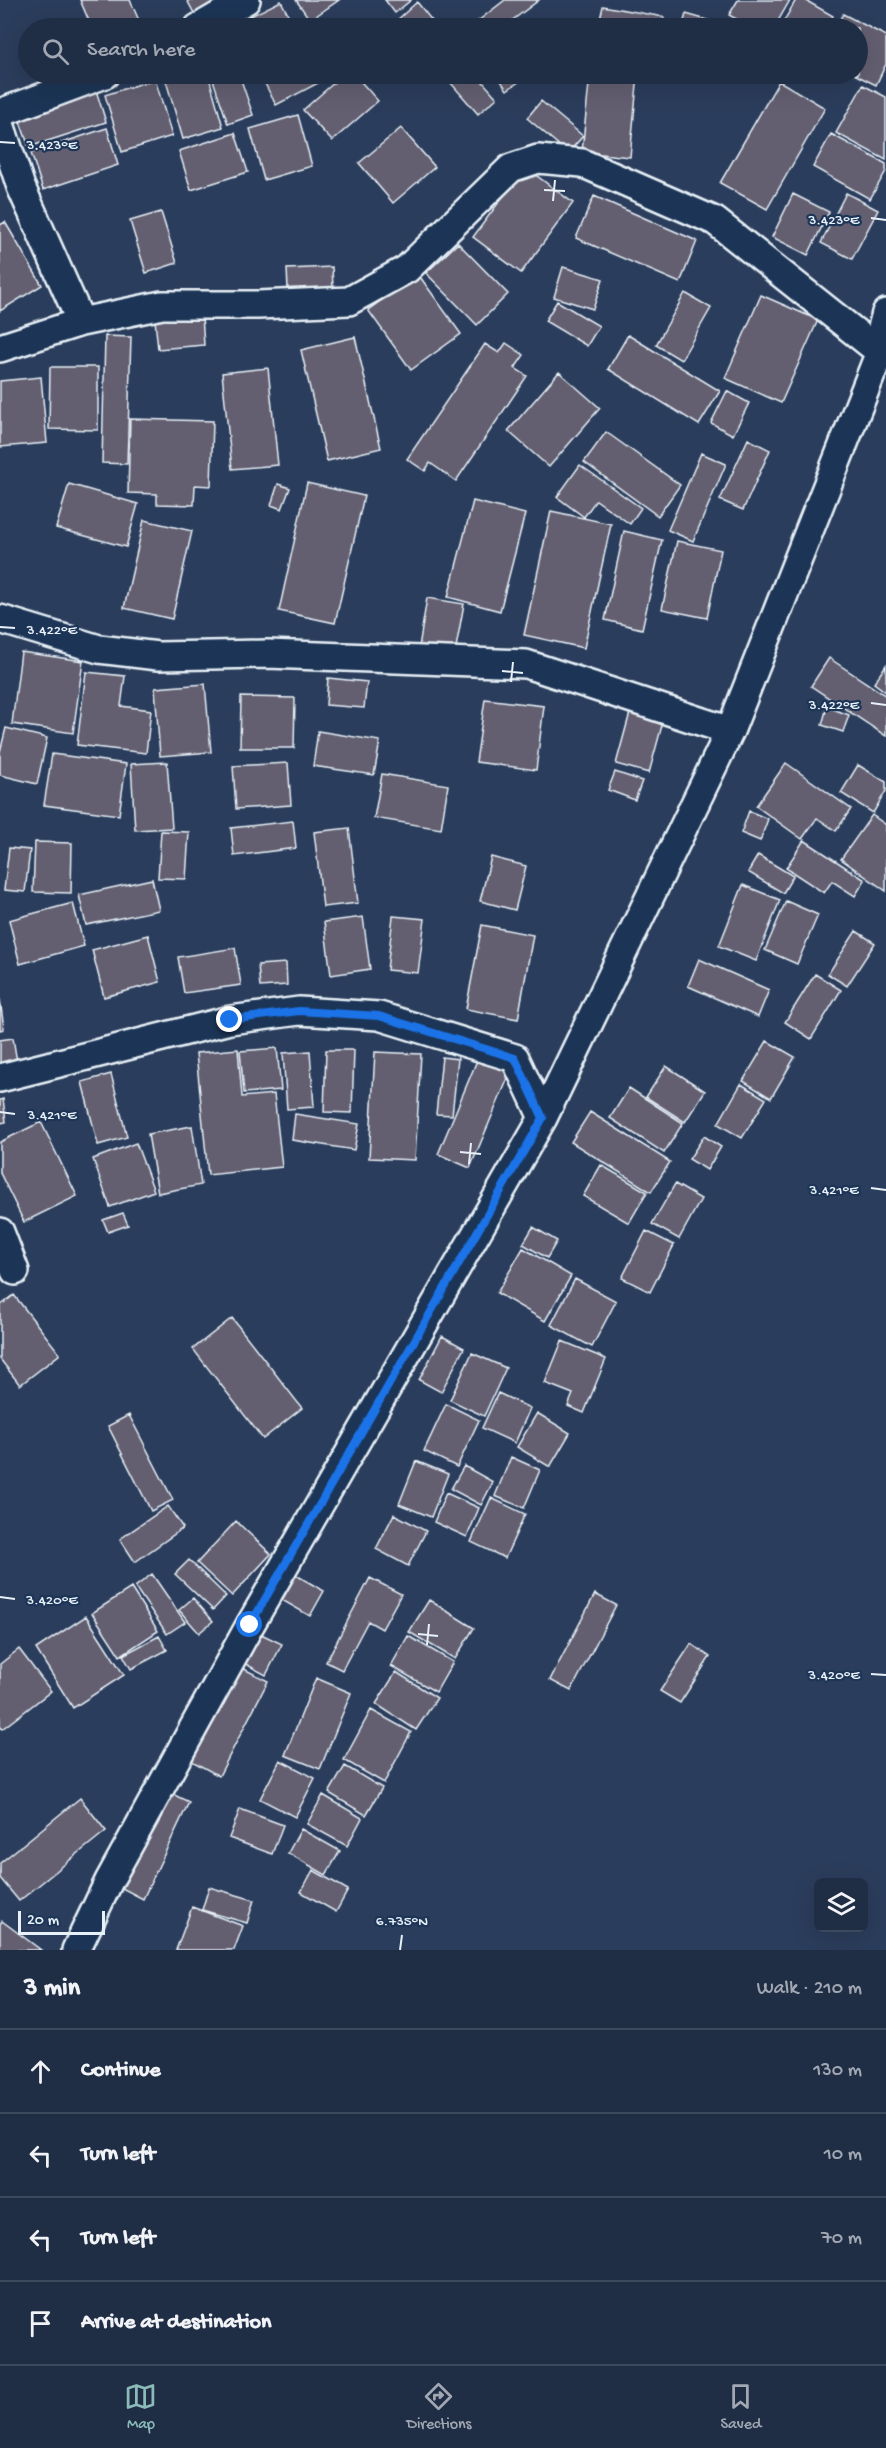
<!DOCTYPE html>
<html lang="en">
<head>
<meta charset="utf-8">
<style>
	body { margin:0; font-family:"Gochi Hand",sans-serif; background:#2d3a50; color:#f1f3f6 }
	.controls { position:absolute; right:18px; bottom:18px; display:grid; overflow:hidden; border-radius:9px; box-shadow:0 6px 24px #0002 }
	.controls button { width:54px; height:54px; display:grid; place-items:center; padding:0; border:0; border-bottom:2px solid #3d4a5e; background:#202e45; color:#f1f3f6; font:30px sans-serif }
	.scale { position:absolute; left:18px; bottom:15px; width:87px; box-sizing:border-box; padding-left:6px; border:3px solid #e8f1f8; border-top:0; font-size:16px; line-height:21px; white-space:nowrap; color:#e8f1f8; -webkit-text-stroke:4px #1d3557; paint-order:stroke }
	.stop { position:absolute; width:18px; height:18px; margin:-14px; border:4px solid #1a73e8; border-radius:50%; background:#fff }
	.stop.end { background:#1a73e8; border-color:#fff; box-shadow:0 2px 6px #0008 }
	.list { margin:0; padding:0; list-style:none }
	h2 { display:flex; justify-content:space-between; align-items:center; height:78px; margin:0; padding:0 24px; font-size:26px }
	h2 small { font-size:20px; font-weight:400; color:#a2a8b3 }
	.list li { display:grid; grid-template-columns:39px 1fr auto; gap:18px; align-items:center; box-sizing:border-box; height:84px; padding:0 24px; border-top:2px solid #3d4a5e }
	.list b { display:block; font-size:22px; white-space:nowrap }
	.list em { font-size:20px; font-style:normal; color:#a2a8b3 }
	.icon { flex:none; width:33px; height:33px; fill:none; stroke:currentColor; stroke-width:2; stroke-linecap:round; stroke-linejoin:round }
	.map { position:relative; flex:none; width:886px; height:1950px; overflow:hidden }
	.search { position:absolute; background:#202e45; box-shadow:0 6px 24px #0002; left:18px; right:18px; top:18px; height:66px; display:flex; align-items:center; gap:15px; box-sizing:border-box; padding:0 21px; border-radius:33px; color:#a2a8b3; font-size:22px }
	.sheet { height:414px; background:#202e45 }
	nav { display:flex; justify-content:space-around; align-items:center; box-sizing:border-box; height:84px; border-top:2px solid #3d4a5e; background:#202e45; font-size:16px; color:#a2a8b3 }
	nav a { display:grid; justify-items:center; gap:3px }
	nav .on { color:#8bbbb9 }
	.map>svg:first-child { display:block }
</style>
</head>
<body>
<div class="map">
<svg width="886" height="1950" viewBox="0 0 886 1950">
	<rect width="100%" height="100%" fill="#2b3d5c"/>
	<filter id="ink" filterUnits="userSpaceOnUse"><feTurbulence type="fractalNoise" baseFrequency=".0167" numOctaves="2"/><feDisplacementMap in="SourceGraphic" scale="12" xChannelSelector="R" yChannelSelector="G"/><feConvolveMatrix kernelMatrix="1 2 1 2 8 2 1 2 1" color-interpolation-filters="sRGB"/></filter>
	<g filter="url(#ink)">
		<path fill="#645f71" stroke="#e8f1f8" stroke-width="1.5" d="M80,0H130L141,25L134,28H92Z
			M187,0H222L195,15Z
			M296,0H339L310,20Z
			M385,0H411L395,13Z
			M505,0H539L502,28H469Z
			M738,0H790L774,28H753L729,15Z
			M796,0H805L833,16L825,28H780Z
			M281,1L295,28H237L235,24Z
			M417,2L433,22L425,28H401L395,22Z
			M603,6L664,17L662,28H598Z
			M686,14L714,22L712,28H682Z
			M843,14L886,36V64L876,85L854,74H858V28H835Z
			M164,74H208L223,127L183,139Z
			M211,74H239L253,115L228,124Z
			M260,74H318L322,81L276,105Z
			M344,74H354L378,101L332,141L303,110Z
			M443,74H476L497,98L478,114Z
			M499,74H528L529,75L507,90L497,75Z
			M590,74H638L630,157L582,152Z
			M155,79L172,136L122,152L105,95Z
			M779,81L825,108L767,209L720,183Z
			M863,85L886,97V160L836,133Z
			M95,87L106,122L29,147L17,113Z
			M541,101L583,136L568,153L527,118Z
			M298,115L312,166L264,180L250,129Z
			M107,128L118,165L43,190L31,153Z
			M401,128L435,167L393,203L359,163Z
			M235,133L248,172L191,190L179,151Z
			M831,134L886,164V171L870,199L813,167Z
			M525,167L573,203L521,273L473,237Z
			M846,193L878,210L852,259L821,243Z
			M793,194L829,212L808,255L772,237Z
			M594,196L697,241L680,283L576,238Z
			M161,212L177,263L146,273L130,221Z
			M5,222L42,285L0,311V225Z
			M458,243L508,294L477,325L426,273Z
			M332,267L333,288L288,289L287,269Z
			M563,267L603,279L593,309L554,297Z
			M418,274L461,334L411,370L368,310Z
			M685,293L711,308L681,360L656,345Z
			M761,295L818,320L781,403L725,378Z
			M557,301L599,326L587,346L545,321Z
			M202,316L204,345L158,349L155,320Z
			M628,335L720,391L699,425L608,369Z
			M105,336L131,337L127,464L102,463Z
			M355,337L381,448L327,461L301,350Z
			M506,343L524,355L515,368L527,376L456,481L430,463L425,471L407,459L485,344L499,353Z
			M50,367H98V430L49,429Z
			M268,368L278,465L232,469L222,373Z
			M559,372L600,408L549,467L508,431Z
			M41,377L47,443L0,447V381Z
			M727,391L749,403L733,435L711,423Z
			M130,419L213,421L211,486L195,485L194,505L157,504V494L128,493Z
			M606,432L680,485L658,516L584,462Z
			M748,439L770,450L743,510L720,500Z
			M701,453L726,464L693,541L668,530Z
			M580,465L641,508L630,524L596,500L584,517L557,497Z
			M307,483L364,496L335,623L279,611Z
			M69,484L138,504L126,547L56,528Z
			M278,484L290,488L282,509L271,505Z
			M473,501L525,514L500,611L448,597Z
			M551,511L611,524L584,648L524,635Z
			M144,520L192,531L172,619L124,608Z
			M624,531L662,540L642,629L605,620Z
			M677,541L721,550L707,618L662,609Z
			M427,598L464,604L455,653L419,647Z
			M21,652L83,661L73,733L12,724Z
			M829,658L886,696V736L811,686Z
			M886,665V692L874,683Z
			M86,672L125,676L121,706L151,710L146,753L77,745Z
			M328,678L367,682L364,708L326,705Z
			M205,684L211,752L160,756L155,688Z
			M241,697L295,698L294,748H240Z
			M485,699L544,706L536,770L476,762Z
			M827,707L849,715L843,732L822,725Z
			M631,709L664,718L649,773L616,764Z
			M6,728L47,738L37,784L0,775V752Z
			M318,731L380,741L374,775L313,766Z
			M52,754L126,764L119,815L44,805Z
			M167,762L172,828L135,830L131,764Z
			M288,763L291,805L236,809L233,766Z
			M786,763L851,809L836,831L817,818L802,839L756,806Z
			M858,765L886,782V791L873,813L841,793Z
			M615,772L642,781L635,800L608,790Z
			M382,774L448,785L441,829L374,818Z
			M749,811L768,819L760,841L741,833Z
			M872,815L886,825V891L841,859Z
			M293,821L296,848L234,856L231,828Z
			M349,828L358,903L323,907L314,832Z
			M161,831L189,832L186,879L158,878Z
			M804,840L865,880L855,896L832,881L824,893L786,868Z
			M35,842L72,843L71,893L33,892Z
			M9,848L30,850L25,892L4,890Z
			M758,855L793,876L783,893L748,872Z
			M491,857L526,866L515,910L480,901Z
			M152,879L159,910L86,925L79,895Z
			M743,885L780,900L756,961L719,946Z
			M786,901L818,915L797,964L765,950Z
			M73,903L84,946L20,964L9,920Z
			M393,916L425,919L418,973L387,970Z
			M363,917L370,969L331,975L324,922Z
			M482,925L533,935L518,1019L466,1009Z
			M856,931L875,943L847,986L828,974Z
			M148,935L160,982L104,997L92,950Z
			M235,948L241,985L184,993L178,957Z
			M699,959L769,990L758,1017L688,986Z
			M286,963L287,985L260,987L258,965Z
			M815,974L841,990L811,1039L785,1022Z
			M0,999L4,1029L0,1030Z
			M13,1038L17,1062L0,1065V1040Z
			M767,1041L795,1057L771,1098L743,1081Z
			M277,1048L281,1090L244,1093L240,1051Z
			M238,1049L242,1097L274,1094L282,1167L208,1175L196,1053Z
			M326,1050H354L352,1113L324,1112Z
			M310,1051L314,1107L287,1109L283,1053Z
			M375,1052L421,1054L415,1160L369,1158Z
			M442,1057L458,1059L452,1115L436,1114Z
			M478,1058L511,1071L470,1168L438,1154Z
			M666,1066L705,1091L685,1122L646,1097Z
			M111,1074L127,1137L98,1145L82,1082Z
			M741,1084L766,1099L742,1138L718,1124Z
			M629,1088L683,1123L664,1153L610,1118Z
			M3,1099L6,1122L0,1123V1100Z
			M590,1112L670,1162L651,1192L571,1142Z
			M295,1114L359,1124L354,1150L292,1140Z
			M41,1122L77,1196L24,1222L0,1173V1142Z
			M192,1126L201,1185L158,1193L148,1134Z
			M704,1136L721,1147L707,1170L689,1159Z
			M136,1143L154,1191L110,1207L93,1159Z
			M601,1165L647,1192L629,1223L583,1196Z
			M675,1184L701,1199L679,1239L652,1224Z
			M123,1213L128,1225L108,1232L103,1220Z
			M533,1227L557,1241L547,1258L523,1244Z
			M646,1231L674,1245L650,1292L622,1278Z
			M523,1248L571,1276L545,1321L497,1293Z
			M575,1279L616,1301L592,1347L551,1325Z
			M14,1295L60,1354L20,1385L0,1359V1306Z
			M232,1318L302,1408L263,1439L193,1349Z
			M442,1336L464,1348L441,1392L419,1380Z
			M562,1341L606,1359L584,1413L568,1406L573,1394L545,1383Z
			M472,1353L506,1368L484,1416L450,1400Z
			M498,1393L530,1408L515,1443L482,1428Z
			M446,1404L479,1420L457,1467L424,1451Z
			M537,1413L570,1433L550,1467L517,1447Z
			M129,1415L173,1500L151,1511L108,1426Z
			M511,1457L540,1470L524,1508L495,1496Z
			M416,1461L448,1474L431,1517L399,1504Z
			M464,1466L493,1482L481,1505L451,1489Z
			M446,1493L479,1508L467,1537L434,1522Z
			M491,1498L525,1514L505,1558L471,1542Z
			M168,1506L183,1528L135,1562L120,1539Z
			M394,1514L426,1531L408,1566L376,1549Z
			M236,1521L271,1554L232,1596L197,1563Z
			M189,1560L226,1596L213,1610L175,1574Z
			M152,1574L185,1622L167,1634L135,1587Z
			M296,1575L324,1591L310,1616L282,1600Z
			M370,1578L401,1594L382,1629L368,1621L342,1670L326,1662Z
			M131,1588L158,1631L120,1656L92,1613Z
			M595,1594L616,1605L571,1691L550,1680Z
			M193,1598L213,1621L199,1633L179,1610Z
			M429,1600L474,1628L455,1659L409,1632Z
			M86,1616L124,1675L73,1708L36,1649Z
			M255,1631L282,1644L266,1675L240,1661Z
			M159,1636L167,1650L131,1669L123,1655Z
			M408,1636L453,1662L436,1692L391,1666Z
			M691,1644L710,1657L680,1703L660,1691Z
			M19,1649L51,1691L2,1729L0,1726V1664Z
			M238,1666L268,1681L219,1776L190,1760Z
			M396,1672L437,1698L416,1730L376,1704Z
			M316,1678L351,1693L320,1769L285,1755Z
			M371,1710L411,1732L384,1783L344,1760Z
			M280,1760L315,1778L295,1817L260,1799Z
			M345,1766L382,1788L366,1815L329,1793Z
			M164,1790L189,1802L143,1899L118,1886Z
			M323,1795L362,1818L347,1846L307,1824Z
			M80,1798L106,1831L19,1901L0,1878V1863Z
			M240,1809L283,1825L272,1854L229,1838Z
			M301,1829L340,1851L326,1875L288,1853Z
			M313,1870L348,1890L336,1912L301,1892Z
			M209,1887L254,1900L247,1923L202,1910Z
			M192,1907L243,1926L234,1950H176Z
			M2,1921L41,1950H0V1924Z"/>
		<g fill="none" stroke-linecap="round" stroke-linejoin="round">
			<g stroke="#e8f1f8" stroke-width="32">
				<path id="minor" d="M198,28L246,0
					M0,113L105,74
					M0,124L21,187L81,322
					M0,348L81,322L162,305H258L349,301L407,269L511,168L538,159L582,163L715,221L880,352L886,354
					M0,619L99,649L158,656L268,654L526,664L730,731
					M0,1078L230,1020L299,1011L379,1016L515,1058L543,1118
					M0,1232L15,1271
					M76,1950L109,1881L250,1625L543,1118L730,731L880,352L882,328L886,313"/>
			</g>
			<use href="#minor" stroke="#1d3557" stroke-width="27"/>
		</g>
	</g>
	<g fill="none" stroke-linecap="round" stroke-linejoin="round" filter="url(#ink)">
		<path stroke="#1a73e8" stroke-width="8" d="M230,1020L299,1011L379,1016L515,1058L543,1118L250,1625"/>
	</g>
	<path fill="none" stroke="#e8f1f8" stroke-width="2" d="M0,142L15,143M544,190L565,191M553,201L555,180M871,218L886,220M0,627L15,628M502,671L523,673M511,682L513,662M871,703L886,705M0,1112L15,1114M460,1152L481,1154M469,1164L471,1143M871,1188L886,1190M0,1597L15,1599M418,1634L438,1636M427,1645L429,1624M871,1674L886,1675M400,1950L402,1935"/>
	<g font-size="15" text-anchor="middle" fill="#e8f1f8" stroke="#1d3557" stroke-width="4.5" stroke-linejoin="round" paint-order="stroke">
		<text x="52" y="149">3.423°E</text>
		<text x="834" y="224">3.423°E</text>
		<text x="52" y="634">3.422°E</text>
		<text x="834" y="709">3.422°E</text>
		<text x="52" y="1119">3.421°E</text>
		<text x="834" y="1194">3.421°E</text>
		<text x="52" y="1604">3.420°E</text>
		<text x="834" y="1679">3.420°E</text>
		<text x="402" y="1925">6.735°N</text>
	</g>
</svg>
<div class="controls">
<button><svg class="icon" aria-label="layers" viewBox="0 0 24 24"><path d="M12 4l9 5-9 5-9-5zM3 14l9 5 9-5"/></svg></button>
</div>
<div class="scale">20 m</div>
<div class="stop" style="left:250px;top:1625px"></div>
<div class="stop end" style="left:230px;top:1020px"></div>
<div class="search"><svg class="icon" aria-label="search" viewBox="0 0 24 24"><circle cx="10" cy="10" r="6"/><path d="M15 15l6 6"/></svg>Search here</div>
</div>
<section class="sheet">
<h2>3 min<small>Walk · 210 m</small></h2>
<ul class="list">
<li><svg class="icon" aria-label="ahead" viewBox="0 0 24 24"><path d="M12 20V5M6 11l6-6 6 6"/></svg><div><b>Continue</b></div><em>130 m</em></li>
<li><svg class="icon" aria-label="left" viewBox="0 0 24 24"><path d="M17 20v-9H6M10 6l-5 5 5 5"/></svg><div><b>Turn left</b></div><em>10 m</em></li>
<li><svg class="icon" aria-label="left" viewBox="0 0 24 24"><path d="M17 20v-9H6M10 6l-5 5 5 5"/></svg><div><b>Turn left</b></div><em>70 m</em></li>
<li><svg class="icon" aria-label="arrive" viewBox="0 0 24 24"><path d="M6 21V4h12l-3 4 3 4H6"/></svg><div><b>Arrive at destination</b></div></li>
</ul>
</section>
<nav>
<a class="on"><svg class="icon" aria-label="map" viewBox="0 0 24 24"><path d="M3 6l6-2 6 2 6-2v14l-6 2-6-2-6 2zM9 4v14M15 6v14"/></svg>Map</a>
<a><svg class="icon" aria-label="directions" viewBox="0 0 24 24"><path d="M12 3l9 9-9 9-9-9zM9 14v-3h6M13 9l2 2-2 2"/></svg>Directions</a>
<a><svg class="icon" aria-label="saved" viewBox="0 0 24 24"><path d="M7 4h10v16l-5-4-5 4z"/></svg>Saved</a>
</nav>
</body>
</html>
